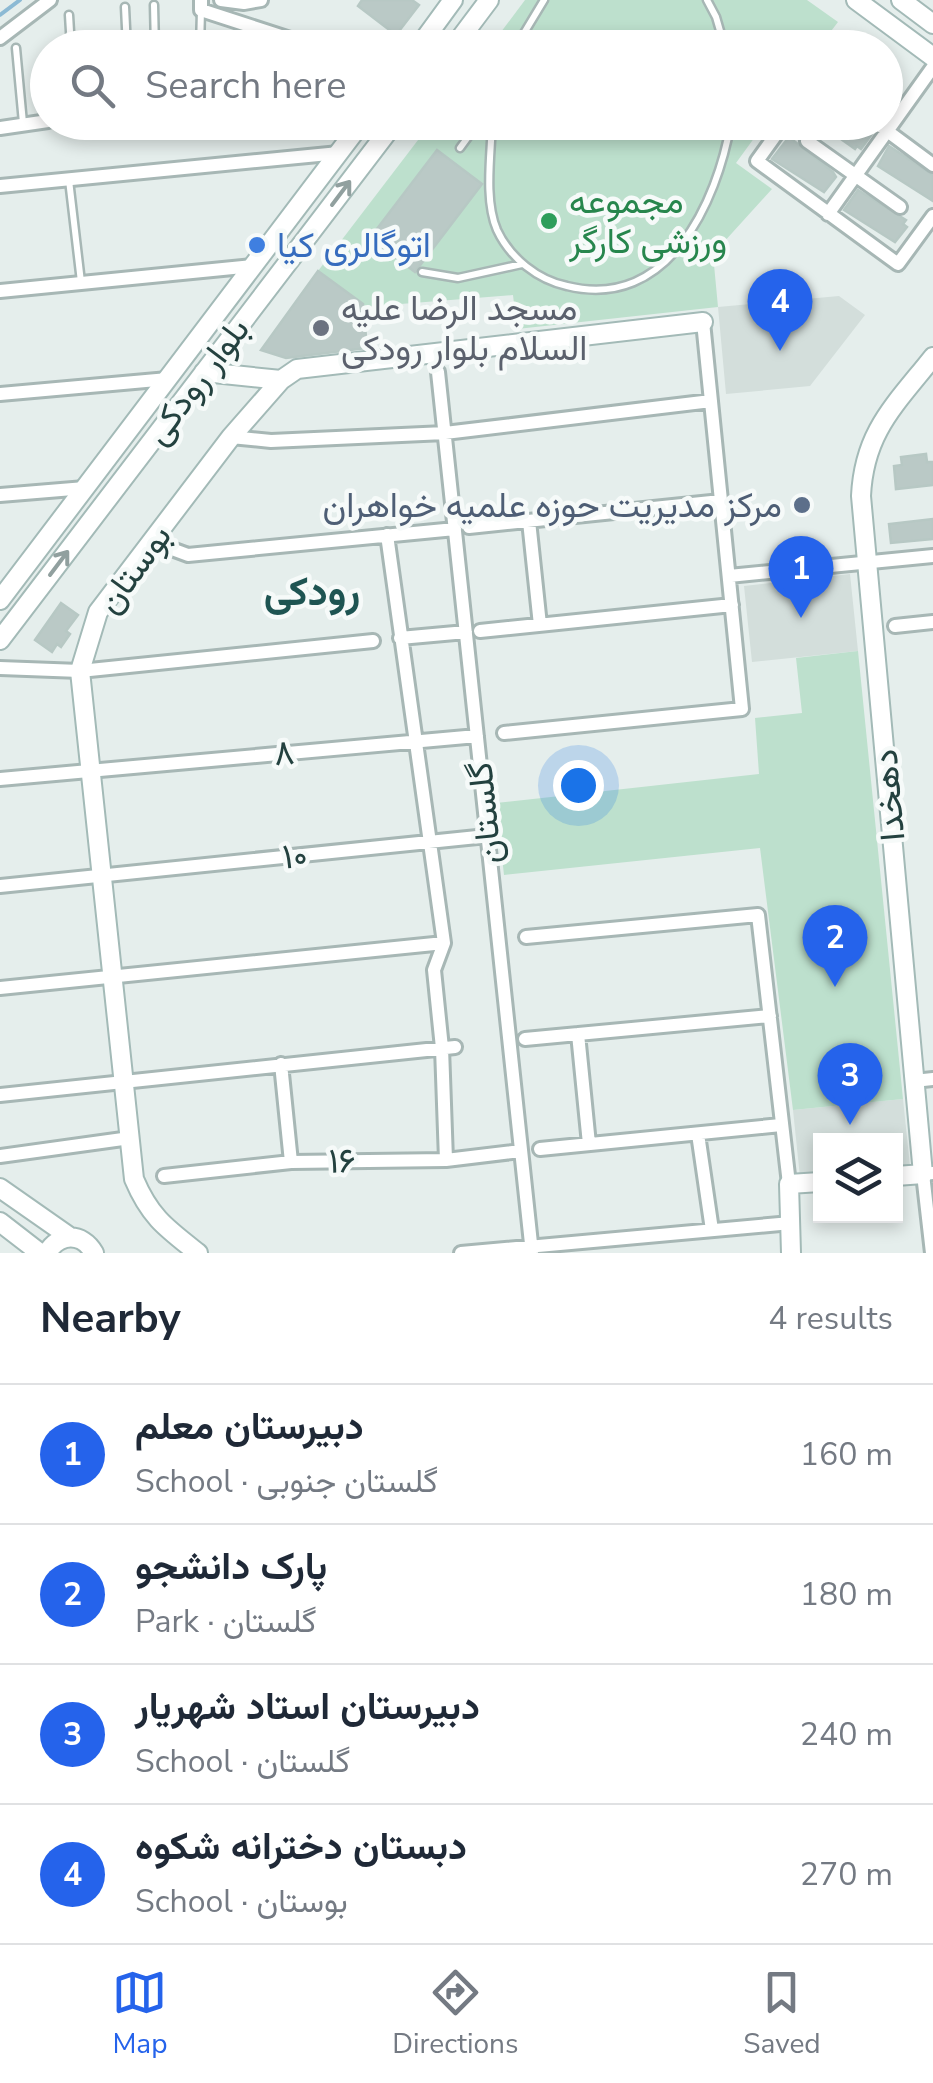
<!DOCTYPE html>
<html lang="en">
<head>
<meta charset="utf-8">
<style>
	body { margin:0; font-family:"Nunito Sans",Vazirmatn,sans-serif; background:#f2f2f3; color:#1f2937 }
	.controls { position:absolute; right:30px; bottom:30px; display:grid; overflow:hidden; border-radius:0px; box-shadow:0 5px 15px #0003 }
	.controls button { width:90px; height:90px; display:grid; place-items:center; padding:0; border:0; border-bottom:2px solid #e0e1e3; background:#fff; color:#1f2937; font:50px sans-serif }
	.you { position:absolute; left:578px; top:785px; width:35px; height:35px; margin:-25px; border:8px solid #fff; border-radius:50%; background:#1a73e8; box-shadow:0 0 0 15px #1a73e833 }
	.badge { display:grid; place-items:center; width:65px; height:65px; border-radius:50%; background:#2563eb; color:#fff; font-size:32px; font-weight:700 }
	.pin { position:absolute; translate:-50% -82px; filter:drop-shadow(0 2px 5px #0008) }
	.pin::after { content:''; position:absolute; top:52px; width:35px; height:30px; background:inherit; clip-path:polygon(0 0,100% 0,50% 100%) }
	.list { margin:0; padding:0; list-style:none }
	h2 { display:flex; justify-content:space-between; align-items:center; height:130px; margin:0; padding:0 40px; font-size:42px }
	h2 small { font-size:32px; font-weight:400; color:#747a83 }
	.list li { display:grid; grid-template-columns:65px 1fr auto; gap:30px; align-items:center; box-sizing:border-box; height:140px; padding:0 40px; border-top:2px solid #e0e1e3 }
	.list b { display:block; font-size:38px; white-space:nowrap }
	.list p { margin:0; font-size:32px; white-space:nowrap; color:#747a83 }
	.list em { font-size:32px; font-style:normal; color:#747a83 }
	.icon { flex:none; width:55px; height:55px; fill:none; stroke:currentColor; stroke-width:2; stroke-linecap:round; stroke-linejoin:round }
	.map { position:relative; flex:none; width:933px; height:1253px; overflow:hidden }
	.search { position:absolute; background:#fff; box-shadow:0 5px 15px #0003; left:30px; right:30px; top:30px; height:110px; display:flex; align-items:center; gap:25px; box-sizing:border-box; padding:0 35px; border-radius:55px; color:#747a83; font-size:38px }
	.sheet { height:690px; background:#fff }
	nav { display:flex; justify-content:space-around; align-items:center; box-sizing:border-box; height:140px; border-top:2px solid #e0e1e3; background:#fff; font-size:28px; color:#747a83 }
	nav a { display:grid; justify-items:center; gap:5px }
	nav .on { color:#2563eb }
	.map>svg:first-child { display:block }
</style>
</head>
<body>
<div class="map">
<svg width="933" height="1253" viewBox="0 0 933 1253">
	<rect width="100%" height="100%" fill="#e5eeec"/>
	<path fill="#d3dedb" d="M839,296L865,315L810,386L726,394L718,307Z
		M850,574L858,651L752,662L744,586Z
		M903,1099L910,1166L896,1168V1140H820V1175L800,1177L793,1110Z"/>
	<path fill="#bde0cd" d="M525,0H807L838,22L819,47L489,48Z
		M431,123H765L736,163L772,189L713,254L718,307L517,329L513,295L363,307L318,271Z
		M858,651L903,1099L793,1110L760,848L504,875L496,803L759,774L755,718L802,713L796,658Z"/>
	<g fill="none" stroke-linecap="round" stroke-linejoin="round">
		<path stroke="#8cbad4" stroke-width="4" d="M0,15L20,0"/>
	</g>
	<path fill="#bac9c6" stroke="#b7c8c4" stroke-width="2.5" d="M362,0H412L419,5L396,35L358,6Z
		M817,122H863L872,134L861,149L857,146L855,149Z
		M789,137L833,172L836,177L824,192L772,159Z
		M889,146L933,175V201L878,166Z
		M437,150L482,184L415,272L370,238Z
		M858,190L906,220L903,224L907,227L895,242L844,210Z
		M318,271L363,304L367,348L286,358L261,350Z
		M926,454L927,462H933V485L896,489L894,466L902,465L901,457Z
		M933,519V539L891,543L889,524Z
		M61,603L78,615L66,631L70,634L61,647L57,644L52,652L35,640Z"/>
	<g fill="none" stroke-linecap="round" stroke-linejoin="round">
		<g stroke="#a7b7b5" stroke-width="11">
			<path id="lane" d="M707,0L716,17L725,48
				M154,5L155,48
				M125,7L127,48
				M69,15L71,48
				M16,48L23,123
				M200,48L201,10
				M515,48L544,0
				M492,122C491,155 484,200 497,230C510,258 538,280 567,286C668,311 717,203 731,122
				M460,148L479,122
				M69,180L81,282
				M422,272L458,278L522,264"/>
		</g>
		<g stroke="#a7b7b5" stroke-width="18">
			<path id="street" d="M201,0V10L318,48
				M221,0L244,3L261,0
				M0,38L50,0
				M785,122L757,161L898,264L933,216
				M875,122L933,165
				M0,128L48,121
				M807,141L900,207
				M0,186L339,153
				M828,214L933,67
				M0,291L253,266
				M438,372L532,1253
				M0,394L168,379
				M231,437L271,441L445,433L711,401
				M0,495L85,488
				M529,521L540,625
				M469,527L721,501
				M387,535L444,943L434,970L442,1048L446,1160
				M153,542L188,555L455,529
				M729,576L933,556
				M895,626L933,622
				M480,631L732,605
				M400,638L466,632
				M0,668L80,671L373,641
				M504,733L742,709L703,322
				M0,779L477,736
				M0,886L487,836
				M526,937L758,915L789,1184
				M0,988L444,943
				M578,1034L589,1144
				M525,1039L770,1016
				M281,1064L291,1162
				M914,1081L933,1079
				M0,1095L455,1047
				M698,1134L712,1230
				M540,1149L781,1125
				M0,1156L130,1138
				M164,1176L291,1162L446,1160L521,1151
				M461,1253L791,1223
				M932,1253L923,1174L933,1173"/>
		</g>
		<g stroke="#a3bab7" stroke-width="22">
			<path id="secondary" d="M856,0L933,57
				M901,0L933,24
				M418,48L453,0
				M453,48L489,0
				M204,372L281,380
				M0,600L362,122
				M0,640L395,122
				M896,1176L923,1174L861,496C864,432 895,405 933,357
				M0,1188L70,1237
				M0,1222L40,1253
				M47,1253C59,1233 82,1232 94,1253
				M198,1253C166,1228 150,1217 134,1179L80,671L98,612L231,437L281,380L297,369L703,322
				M791,1253L789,1184L820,1182"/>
		</g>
		<use href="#lane" stroke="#fff" stroke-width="6"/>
		<use href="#street" stroke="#fff" stroke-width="12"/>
		<use href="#secondary" stroke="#fff" stroke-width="18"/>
	</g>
	<defs><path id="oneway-shaft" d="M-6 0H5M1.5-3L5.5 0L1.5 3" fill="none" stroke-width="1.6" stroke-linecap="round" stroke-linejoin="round" transform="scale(2.5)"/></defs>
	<g stroke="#91a09f">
		<use href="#oneway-shaft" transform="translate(341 193) rotate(-53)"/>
		<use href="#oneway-shaft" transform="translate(59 563) rotate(-53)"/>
	</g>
	<circle fill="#2e9e5b" stroke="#f6faf9" stroke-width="4" cx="549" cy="221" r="10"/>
	<circle fill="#3f7fe0" stroke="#f6faf9" stroke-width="4" cx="257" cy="245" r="10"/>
	<circle fill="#6b7280" stroke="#f6faf9" stroke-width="4" cx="321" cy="328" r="10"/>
	<circle fill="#5c6f8a" stroke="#f6faf9" stroke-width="4" cx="802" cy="505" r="10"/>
	<g text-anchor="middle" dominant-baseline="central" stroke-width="9" stroke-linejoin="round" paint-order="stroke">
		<g font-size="35" fill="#27864d" stroke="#f6faf9" text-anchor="start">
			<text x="569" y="201">مجموعه<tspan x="569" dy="40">ورزشی کارگر</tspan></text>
		</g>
		<g font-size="35" fill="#366cbe" stroke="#f6faf9" text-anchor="start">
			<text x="277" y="245">اتوگالری کیا</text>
		</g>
		<g font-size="35" fill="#5b616d" stroke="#f6faf9" text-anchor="start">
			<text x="341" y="308">مسجد الرضا علیه<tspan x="341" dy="40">السلام بلوار رودکی</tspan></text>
		</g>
		<g font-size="35" fill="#23413f" stroke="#f6faf9">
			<text transform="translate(197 381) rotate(-53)">بلوار رودکی</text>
			<text transform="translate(134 569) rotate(-54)">بوستان</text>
			<text transform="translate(284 753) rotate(-5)">۸</text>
			<text transform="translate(889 795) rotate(-95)">دهخدا</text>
			<text transform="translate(485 813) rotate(-96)">گلستان</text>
			<text transform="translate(295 856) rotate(-6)">۱۰</text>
			<text transform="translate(342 1161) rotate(-1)">۱۶</text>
		</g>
		<g font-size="35" fill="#4e5e75" stroke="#f6faf9" text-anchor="end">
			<text x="782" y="505">مرکز مدیریت حوزه علمیه خواهران</text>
		</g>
		<g font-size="40" font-weight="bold" fill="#1e5452" stroke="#f6faf9">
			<text x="312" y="592">رودکی</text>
		</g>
	</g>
</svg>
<div class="controls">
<button><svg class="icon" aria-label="layers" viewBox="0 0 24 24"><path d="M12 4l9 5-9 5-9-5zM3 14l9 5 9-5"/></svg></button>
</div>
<div class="you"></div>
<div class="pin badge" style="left:801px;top:618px">1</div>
<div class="pin badge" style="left:835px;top:987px">2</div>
<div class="pin badge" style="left:850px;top:1125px">3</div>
<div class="pin badge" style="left:780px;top:351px">4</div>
<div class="search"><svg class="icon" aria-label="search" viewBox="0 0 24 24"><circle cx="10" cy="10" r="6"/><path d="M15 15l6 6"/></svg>Search here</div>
</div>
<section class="sheet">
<h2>Nearby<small>4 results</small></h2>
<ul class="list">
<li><span class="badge">1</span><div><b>دبیرستان معلم</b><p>School · گلستان جنوبی</p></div><em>160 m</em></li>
<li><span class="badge">2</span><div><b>پارک دانشجو</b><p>Park · گلستان</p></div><em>180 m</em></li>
<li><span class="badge">3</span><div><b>دبیرستان استاد شهریار</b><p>School · گلستان</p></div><em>240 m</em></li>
<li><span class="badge">4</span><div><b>دبستان دخترانه شکوه</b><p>School · بوستان</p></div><em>270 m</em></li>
</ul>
</section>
<nav>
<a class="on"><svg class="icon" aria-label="map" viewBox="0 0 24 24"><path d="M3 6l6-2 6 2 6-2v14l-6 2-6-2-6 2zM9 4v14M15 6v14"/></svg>Map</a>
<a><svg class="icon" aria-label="directions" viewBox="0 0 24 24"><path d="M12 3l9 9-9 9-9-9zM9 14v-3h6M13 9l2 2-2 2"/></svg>Directions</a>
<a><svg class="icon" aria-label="saved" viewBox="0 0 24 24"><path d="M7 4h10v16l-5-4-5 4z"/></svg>Saved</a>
</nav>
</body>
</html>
